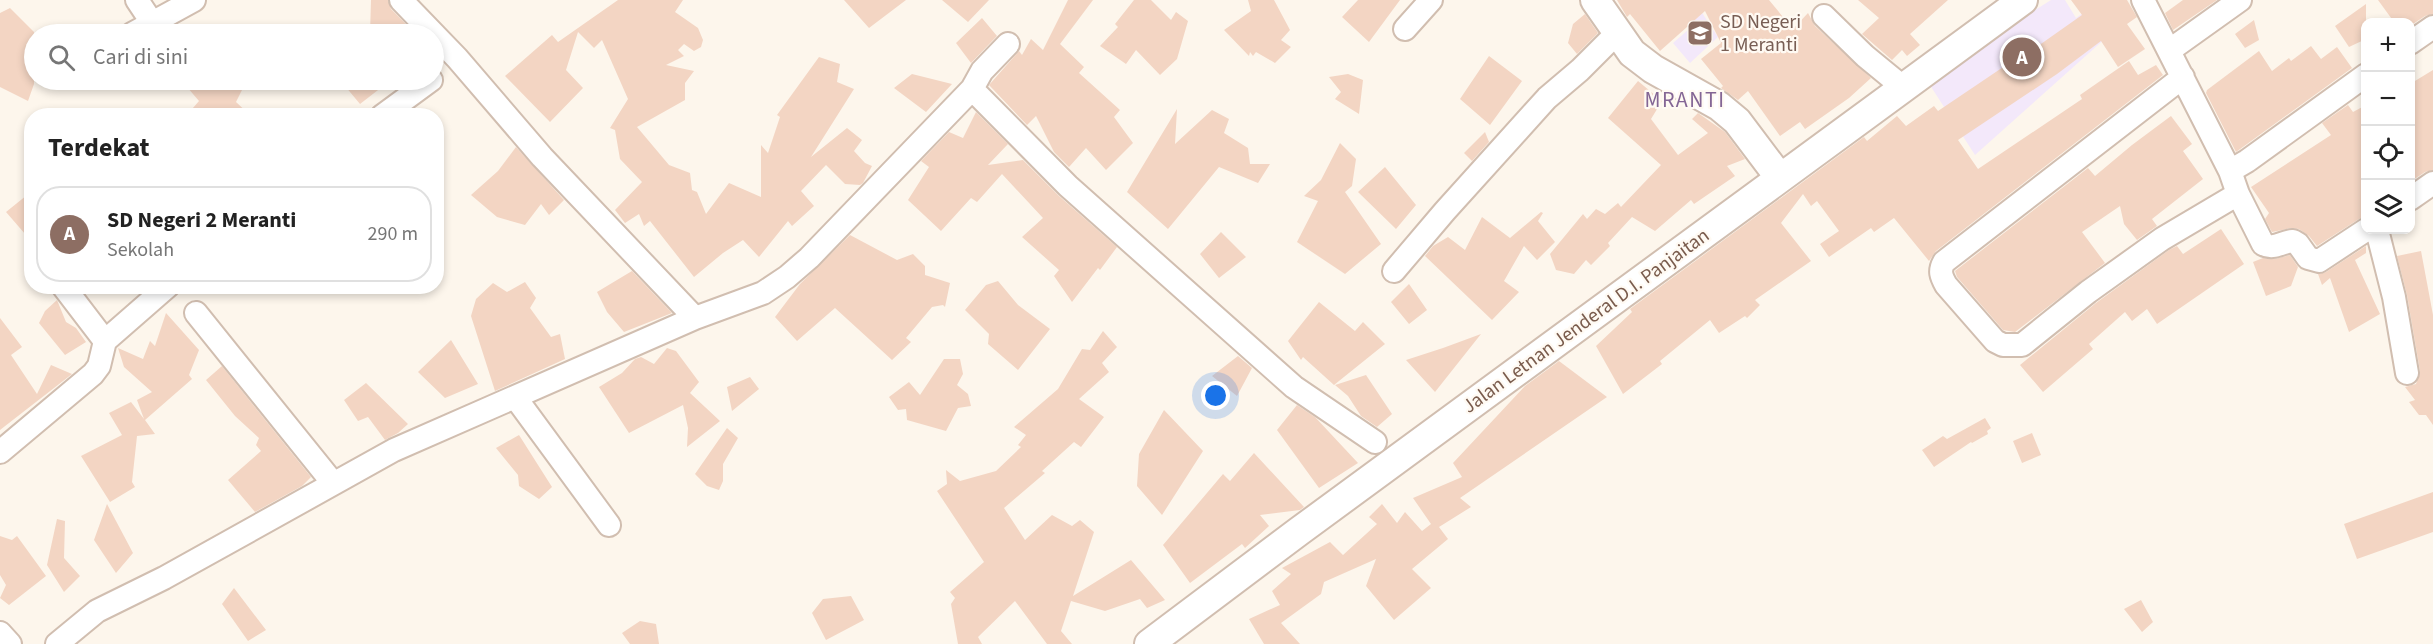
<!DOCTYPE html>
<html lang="id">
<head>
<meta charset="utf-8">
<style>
	body { margin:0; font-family:"Source Sans 3",sans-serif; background:#f6f6f6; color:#222 }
	.controls { position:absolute; right:18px; top:18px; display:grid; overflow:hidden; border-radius:12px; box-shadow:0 3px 9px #0003 }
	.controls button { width:54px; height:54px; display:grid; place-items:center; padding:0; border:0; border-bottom:2px solid #e0e0e0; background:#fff; color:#222; font:30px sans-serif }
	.you { position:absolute; left:1216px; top:396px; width:21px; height:21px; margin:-15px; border:4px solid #fff; border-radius:50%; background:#1a73e8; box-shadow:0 0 0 9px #1a73e833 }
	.badge { display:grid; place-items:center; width:39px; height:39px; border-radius:50%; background:#e76f51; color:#fff; font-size:20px; font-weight:700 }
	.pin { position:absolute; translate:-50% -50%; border:3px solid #fff; box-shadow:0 2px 6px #0006 }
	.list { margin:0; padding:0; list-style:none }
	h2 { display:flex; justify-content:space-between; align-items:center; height:78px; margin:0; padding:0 24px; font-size:26px }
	h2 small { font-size:20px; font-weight:400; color:#767676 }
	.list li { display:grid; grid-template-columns:39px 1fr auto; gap:18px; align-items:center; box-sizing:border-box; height:96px; margin:0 12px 12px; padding:0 12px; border:2px solid #e0e0e0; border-radius:24px }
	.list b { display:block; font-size:22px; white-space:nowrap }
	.list p { margin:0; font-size:20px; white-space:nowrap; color:#767676 }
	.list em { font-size:20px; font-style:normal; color:#767676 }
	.icon { flex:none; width:33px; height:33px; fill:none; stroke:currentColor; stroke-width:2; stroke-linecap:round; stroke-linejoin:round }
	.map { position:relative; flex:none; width:2433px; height:644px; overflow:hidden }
	.search { position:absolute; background:#fff; box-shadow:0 3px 9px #0003; left:24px; top:24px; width:420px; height:66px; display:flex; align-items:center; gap:15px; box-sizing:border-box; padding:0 21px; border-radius:33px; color:#767676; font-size:22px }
	.panel { position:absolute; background:#fff; box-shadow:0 3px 9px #0003; left:24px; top:108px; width:420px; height:186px; border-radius:24px }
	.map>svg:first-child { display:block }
</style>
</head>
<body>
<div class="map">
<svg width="2433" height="644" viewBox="0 0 2433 644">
	<rect width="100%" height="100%" fill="#fdf6ec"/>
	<path fill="#f3e8fa" d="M2051,0H2065L2076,18L2088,9L2108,36L1975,155L1926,79Z
		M1695,2L1718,37L1690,63L1673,43L1689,29L1672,5Z"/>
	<path fill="#f3d5c3" d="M371,0H388L391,9L416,34H370Z
		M618,0H683L675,12L698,28L703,40L701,47L694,51L684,44L678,50L684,56L666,65L694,71L685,83V100L637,127L669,165L690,173L692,190L697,192L706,214L729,183L761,197V145L768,153L780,117L777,115L819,57L840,64L837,82L854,89L811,157L847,128L862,140L854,151L865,163L872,166L863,183L860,185L845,184L826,165L801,191L814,206L792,226L788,221L759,257L743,240L723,253L694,277L650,221L644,226L639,214L625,223L615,210L642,182L620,159L615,130L610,128L628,99L602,40L594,48L578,32L566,70L583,88L550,122L505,76L552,35L558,42Z
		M844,0H906L869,28Z
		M942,0H989L968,22Z
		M1068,0H1093L1060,44L1084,67L1079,73L1120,110L1114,117L1133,143L1106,170L1086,148L1069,167L1054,152L1036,116L1027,125L989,85L1019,51L1022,55L1031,39L1043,50Z
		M1134,0H1151L1171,20L1176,12L1188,21L1177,59L1160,75L1136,50L1126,64L1100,46L1118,27L1115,24Z
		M1248,0H1274L1290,30L1281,40L1291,47L1275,63L1256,52L1253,56L1250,52L1249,56L1224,30L1251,11Z
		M1358,0H1400L1369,42L1342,17Z
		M1617,0H1769L1793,29L1808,13L1815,26L1871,78L1849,98L1805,129L1800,122L1780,136L1748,91L1738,100L1721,88L1723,86L1701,59L1721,43L1705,11L1660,51L1630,14L1627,17Z
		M1858,0H1948L1910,34L1920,45L1907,56L1902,50L1892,60L1862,34L1879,18Z
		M2071,0H2127L2137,17L2127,24L2145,49L2118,67L2101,41L2057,74L1958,140L1978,169L2082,99L2080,95L2129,61L2138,75L2156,65L2163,75L1936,251L1929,261L1894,218L1874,232L1871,228L1829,257L1820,244L1839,231L1817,201L1811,206L1803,194L1781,223L1811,261L1755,300L1760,305L1747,318L1745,316L1719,333L1710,320L1660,361L1662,364L1623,394L1596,346L1632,312L1630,309L1864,137L1867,141L1897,116L1906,126L1934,106L1938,111L2027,51L2028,53L2082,15Z
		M2183,0H2217L2173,30L2165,13Z
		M2378,0H2433V14L2425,16L2410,26V22H2394Z
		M2366,4V39L2349,47L2335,26Z
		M10,8L34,32V84L28,101L0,87V13Z
		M1585,14L1598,33L1577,54L1568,43L1573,24Z
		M982,18L997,36L971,63L956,43Z
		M2254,20L2259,40L2245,48L2235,34Z
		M2311,46L2321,59L2337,47L2352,68L2236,152L2206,93L2207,90L2259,51L2272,71L2289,58L2291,61Z
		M1489,56L1522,81L1490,125L1460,99Z
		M2433,70V170L2425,172L2410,182V84Z
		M912,74L952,84L926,112L894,88Z
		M1348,74L1363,80L1359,114L1335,99L1341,92L1329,77Z
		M181,80H247L236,102L251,116H186L199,101Z
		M340,80H391L360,104Z
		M1638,81L1662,101L1651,119L1678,155L1708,133L1692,119L1698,113L1725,132L1745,159L1727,166L1735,176L1694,204L1691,200L1655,231L1632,217L1608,243L1610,246L1591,265L1586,260L1574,274L1556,270L1550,254L1583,214L1587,219L1596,209L1605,214L1618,203L1621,207L1661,165L1608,118Z
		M2348,105L2353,112L2366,105V217L2359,219L2317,246L2309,236L2299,229L2291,228L2272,232L2265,219L2269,213L2251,187L2331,135L2322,123Z
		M1177,109L1175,144L1212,110L1229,119L1224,133L1248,148L1250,164H1270L1258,183L1219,167L1168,229L1127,192Z
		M976,112L1008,144L988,165L1023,160L1059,196L1117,247L1100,270L1098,268L1072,302L1054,276L1059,270L1022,237L1043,218L1002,174L977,202L971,198L941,231L908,200L929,167L921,161L949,132L963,138Z
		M2171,116L2192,144L2183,151L2203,179L2152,219L2157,226L2137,240L2124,224L2120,206L2082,232L2105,263L2015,332L2003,330L1957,277L1955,271L2088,168L2095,176L2132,145Z
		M1485,132L1489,142L1472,161L1464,153Z
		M1340,143L1356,159L1352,186L1345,192L1381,244L1345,274L1297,242L1318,201L1304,196L1321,180Z
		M516,147L564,200L549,215L541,204L525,225L497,217L471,195L498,171Z
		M1385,167L1416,205L1396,229L1358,192Z
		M32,191V242L6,212Z
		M1541,212L1543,213L1538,221L1555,242L1537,260L1524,246L1504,281L1519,292L1492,320L1425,256L1433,246L1448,237L1465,250L1482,217L1510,238Z
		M2221,229L2244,264L2157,324L2147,309L2132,321L2125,312L2089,344L2093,349L2043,392L2020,365L2096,303L2169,250L2177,246L2183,254Z
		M1221,232L1246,257L1219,278L1200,254Z
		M850,235L897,260L913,254L925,266V275L950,283L945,307L943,305L932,307L906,338L911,342L892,360L835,308L797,341L775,317L800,284Z
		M2366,246V253L2355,260L2380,314L2349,332L2330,278L2322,285L2318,274L2326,272Z
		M2421,251L2433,315V425L2426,415H2419L2409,402L2415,400L2405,387L2416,384L2420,371L2407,295L2397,256Z
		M2290,255L2298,267L2291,286L2266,296L2253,262L2263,258L2275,259Z
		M632,271L672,313L624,332L607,312L597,292Z
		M998,281L1018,305L1050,329L1018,370L988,344L989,334L965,310L986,285Z
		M525,282L536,298L530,308L551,337L560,334L565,359L495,391L471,316L476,299L493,283L507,292Z
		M1409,284L1427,310L1409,324L1391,302Z
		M57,300L66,322L76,328L86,342L65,355L39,323L45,311Z
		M1319,302L1355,331L1363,322L1385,344L1334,385L1303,357L1301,360L1288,341Z
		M166,313L199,350L189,375L192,379L145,420L155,434L137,436L132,482L135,487L110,502L81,456L122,435L109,413L131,402L144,419L137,400L152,392L124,367L118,348L143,359L150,341L155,346Z
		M0,318L22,347L11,355L37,394L51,365L72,374L0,430Z
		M1103,331L1117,347L1102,363L1109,372L1079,399L1104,417L1081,447L1074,442L1042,471L1045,473L1004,508L1025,540L1052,515L1072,526L1080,520L1094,532L1073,596L1131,560L1165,600L1147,608L1140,599L1105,611L1071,601L1061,631L1072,644H1047L1015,601L978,637L982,644H958L951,604L955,598L950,592L984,562L937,491L947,484L946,470L960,481L996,471L1021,447L1018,445L1026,435L1014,427L1058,389L1082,349L1090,350Z
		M1481,334L1435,392L1406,360L1443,348Z
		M451,340L478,384L445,398L418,372Z
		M667,348L676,351L699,382L690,393L720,421L687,447L688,428L683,405L629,433L599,387L622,373L635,359L641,357L654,364Z
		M1238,356L1252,368L1237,396L1212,376Z
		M944,359H960L963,374L957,385L968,394L971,406L958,408L946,431L907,420L906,409L898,410L889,397L909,382L920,395Z
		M1559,361L1607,397L1460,498L1471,507L1439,527L1448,539L1412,569L1431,588L1394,620L1366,586L1376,559L1324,582L1321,594L1281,623L1300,644H1264L1249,619L1280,605L1272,591L1291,574L1282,568L1330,542L1343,555L1377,524L1369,517L1382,504L1397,523L1405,512L1422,531L1431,524L1413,498L1462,477L1453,463L1525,386Z
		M222,366L311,477L302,486L255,512L228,480L261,451L256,445L259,438L235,416L206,380Z
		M1366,375L1392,414L1377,427L1361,416L1348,396L1335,385Z
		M750,377L759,389L732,411L727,387Z
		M366,383L408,424L398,433L385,440L368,417L358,421L344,400Z
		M1297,405L1315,417L1358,463L1319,488L1277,430Z
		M1164,410L1203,451L1162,515L1137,486L1139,454Z
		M1985,418L1991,428L1987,431L1988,434L1972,443L1971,442L1934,467L1922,450L1943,436L1947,439Z
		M727,428L738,438L723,464V481L719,490L707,486L695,474Z
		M2032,433L2041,455L2022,463L2013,441Z
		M519,435L552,487L539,499L519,486L518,475L496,448Z
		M1254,453L1304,507L1300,510L1260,515L1269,526L1245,548L1242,544L1190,583L1163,545L1223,474L1230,481Z
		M2433,492V532L2357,559L2344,524Z
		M107,504L133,553L116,573L94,540Z
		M57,519L65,521L64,558L80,576L64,592L47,565Z
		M0,536L12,540L17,536L46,576L9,605L0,598L6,585L0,575Z
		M234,588L266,630L248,641L222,604Z
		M851,596L864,620L826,640L812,613L823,599Z
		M2141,600L2153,622L2142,632L2124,609Z
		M640,621L656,624L659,644H630L622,633Z"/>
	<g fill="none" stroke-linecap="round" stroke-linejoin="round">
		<g stroke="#d1beb0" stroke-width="26">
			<path id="minor" d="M137,0L153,24
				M401,0L457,58L542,157L695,318
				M2143,0L2230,171L2238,194L2263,244C2274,250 2281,242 2293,241L2298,244L2308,258L2319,261L2366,230
				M1824,16L1865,56L1904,88
				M1405,29L1431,0
				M132,34L194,0
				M2410,43L2433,27
				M2170,50L2240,0
				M2183,77L1944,262C1939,271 1941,276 1946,285L1995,341L2003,345H2022L2088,292L2162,239L2238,194
				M972,89L982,71L1008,44
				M382,116L431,80
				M2230,171L2247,161L2366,75
				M2410,199L2433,183
				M2377,230L2394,297L2407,373
				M1394,271L1445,211L1547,98L1580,70L1617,33
				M63,286L105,341
				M196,313L333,483
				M515,397L609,525
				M0,452L93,374L99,366L105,341L168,286
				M0,633L10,644
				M57,644L97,611L164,578L394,450L695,318L763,293L787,277L809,258L972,89L1068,186L1294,387L1375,442"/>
		</g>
		<g stroke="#d1beb0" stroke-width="32">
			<path id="tertiary" d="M1595,0L1632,53L1653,69L1719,106L1737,121L1780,178
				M1149,644L1298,532L2023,0"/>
		</g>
		<use href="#minor" stroke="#fff" stroke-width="22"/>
		<use href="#tertiary" stroke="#fff" stroke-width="28"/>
	</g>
	<defs>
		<g id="school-square" transform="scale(1.35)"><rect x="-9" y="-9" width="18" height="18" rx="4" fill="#8d6e63" stroke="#fffaf3"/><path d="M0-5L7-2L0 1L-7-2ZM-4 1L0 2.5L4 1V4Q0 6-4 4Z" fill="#fff"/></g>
	</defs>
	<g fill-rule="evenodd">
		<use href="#school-square" x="1700" y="33"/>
	</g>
	<g text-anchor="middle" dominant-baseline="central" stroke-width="4.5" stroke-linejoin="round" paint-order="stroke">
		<g font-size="20" fill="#785e54" stroke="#fffaf3" text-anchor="start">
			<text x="1720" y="22">SD Negeri<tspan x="1720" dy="23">1 Meranti</tspan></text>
		</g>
		<g font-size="20" fill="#7a5c4d" stroke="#fffaf3">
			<text transform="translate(1586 321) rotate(-36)">Jalan Letnan Jenderal D.I. Panjaitan</text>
		</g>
		<g font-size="22" letter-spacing="1.5" fill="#846695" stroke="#fffaf3">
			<text x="1685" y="100">MRANTI</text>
		</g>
	</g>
</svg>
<div class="controls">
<button>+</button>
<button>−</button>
<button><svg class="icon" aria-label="locate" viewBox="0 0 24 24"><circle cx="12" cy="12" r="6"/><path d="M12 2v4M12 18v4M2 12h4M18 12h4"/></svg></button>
<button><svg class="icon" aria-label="layers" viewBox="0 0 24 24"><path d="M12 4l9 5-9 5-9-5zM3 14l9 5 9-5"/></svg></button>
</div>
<div class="you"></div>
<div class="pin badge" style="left:2022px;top:57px;background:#8d6e63">A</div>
<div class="search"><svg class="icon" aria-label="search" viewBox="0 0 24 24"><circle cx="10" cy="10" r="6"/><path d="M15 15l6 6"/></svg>Cari di sini</div>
<section class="panel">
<h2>Terdekat<small></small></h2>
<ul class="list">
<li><span class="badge" style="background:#8d6e63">A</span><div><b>SD Negeri 2 Meranti</b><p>Sekolah</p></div><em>290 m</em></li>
</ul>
</section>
</div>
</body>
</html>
